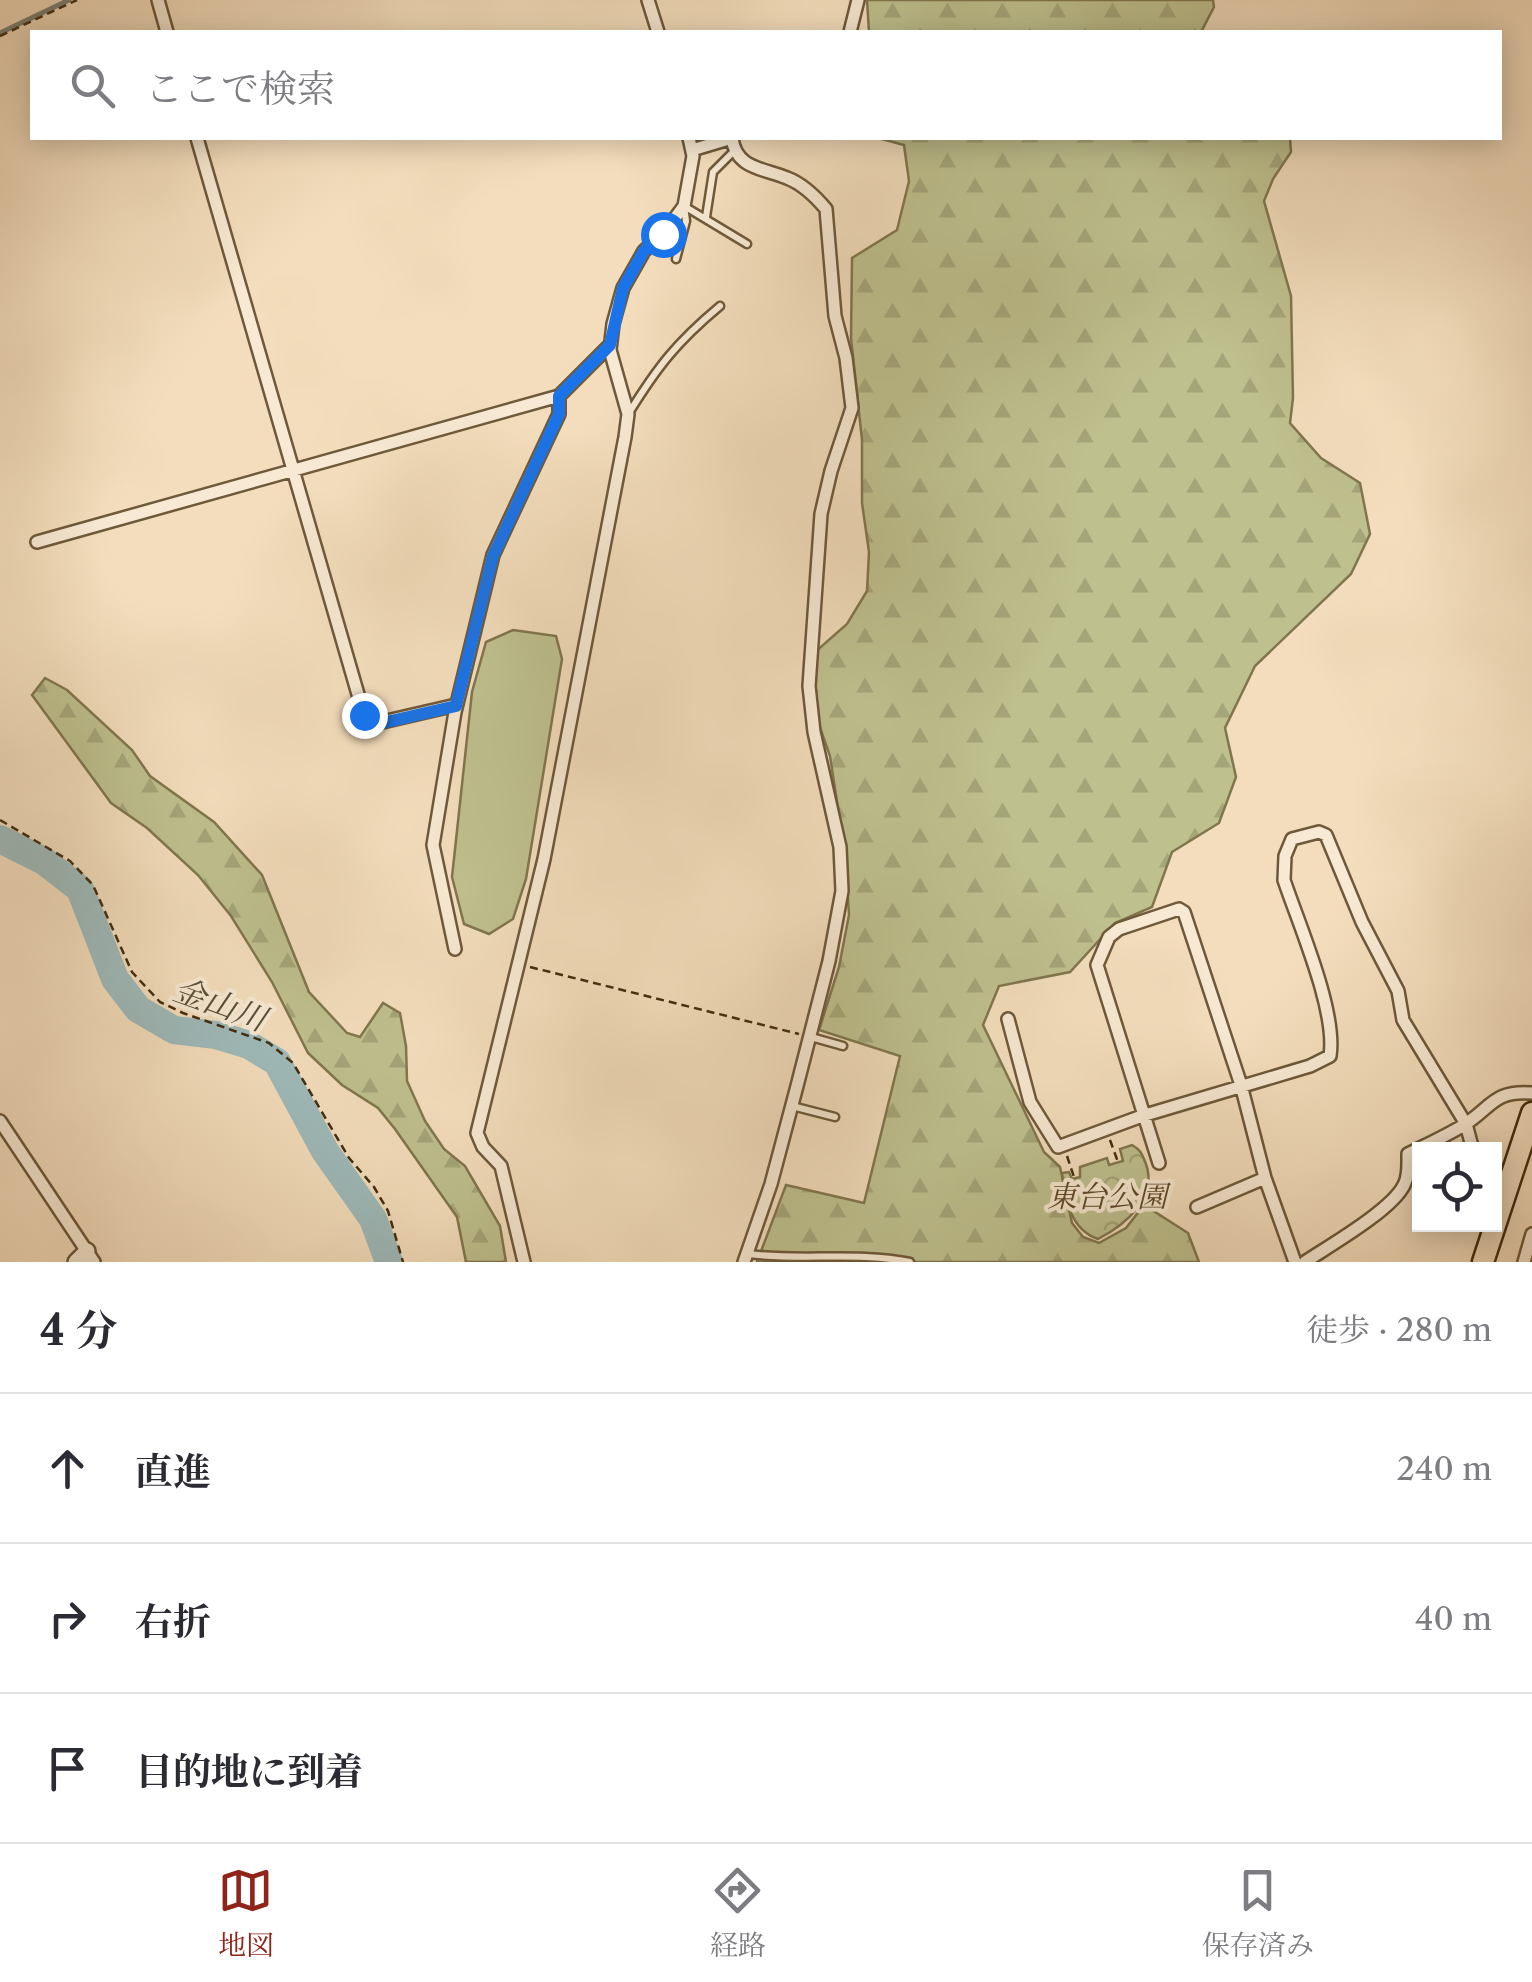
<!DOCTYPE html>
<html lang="ja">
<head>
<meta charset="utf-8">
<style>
	body { margin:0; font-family:"Libre Caslon Text","Noto Serif JP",serif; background:#f2f2f3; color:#2b2b33 }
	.controls { position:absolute; right:30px; bottom:30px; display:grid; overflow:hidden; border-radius:0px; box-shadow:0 5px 25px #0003 }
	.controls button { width:90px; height:90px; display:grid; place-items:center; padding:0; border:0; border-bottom:2px solid #e1e1e2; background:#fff; color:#2b2b33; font:50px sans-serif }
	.stop { position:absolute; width:30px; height:30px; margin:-22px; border:8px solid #1a73e8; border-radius:50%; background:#fff }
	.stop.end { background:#1a73e8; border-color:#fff; box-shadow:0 2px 10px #0008 }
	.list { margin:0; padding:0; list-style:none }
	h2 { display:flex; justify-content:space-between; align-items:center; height:130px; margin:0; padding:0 40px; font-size:42px }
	h2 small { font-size:32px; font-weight:400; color:#7c7c81 }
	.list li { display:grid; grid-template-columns:65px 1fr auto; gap:30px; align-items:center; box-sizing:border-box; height:150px; padding:0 40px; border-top:2px solid #e1e1e2 }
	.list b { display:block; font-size:38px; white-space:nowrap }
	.list em { font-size:32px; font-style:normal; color:#7c7c81 }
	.icon { flex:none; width:55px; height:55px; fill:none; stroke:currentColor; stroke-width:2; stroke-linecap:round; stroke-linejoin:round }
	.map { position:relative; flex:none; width:1532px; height:1262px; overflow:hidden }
	.search { position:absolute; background:#fff; box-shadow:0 5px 25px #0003; left:30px; right:30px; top:30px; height:110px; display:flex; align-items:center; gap:25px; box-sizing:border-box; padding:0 35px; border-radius:0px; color:#7c7c81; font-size:38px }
	.sheet { height:580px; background:#fff }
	nav { display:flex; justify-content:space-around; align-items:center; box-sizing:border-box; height:140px; border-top:2px solid #e1e1e2; background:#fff; font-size:28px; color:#7c7c81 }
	nav a { display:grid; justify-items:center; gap:5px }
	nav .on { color:#8f2418 }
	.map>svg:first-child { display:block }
</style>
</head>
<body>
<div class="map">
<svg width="1532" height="1262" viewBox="0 0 1532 1262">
	<defs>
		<pattern id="forest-firs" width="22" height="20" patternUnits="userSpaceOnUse" patternTransform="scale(2.5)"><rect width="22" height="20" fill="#bec08e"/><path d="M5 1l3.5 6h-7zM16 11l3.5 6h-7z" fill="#a4a579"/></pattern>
		<pattern id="park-crowns" width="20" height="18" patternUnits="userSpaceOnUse" patternTransform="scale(2.5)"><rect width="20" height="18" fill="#bec08e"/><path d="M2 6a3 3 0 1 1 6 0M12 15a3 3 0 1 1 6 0" fill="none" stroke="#a4a579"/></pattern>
	</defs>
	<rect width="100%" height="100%" fill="#f3ddbc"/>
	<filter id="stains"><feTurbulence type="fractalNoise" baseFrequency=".002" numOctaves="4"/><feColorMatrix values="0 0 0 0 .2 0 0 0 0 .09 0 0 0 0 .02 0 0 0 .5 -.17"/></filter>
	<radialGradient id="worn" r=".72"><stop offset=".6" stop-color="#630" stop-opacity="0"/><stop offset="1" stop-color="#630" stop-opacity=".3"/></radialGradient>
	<path fill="#bec08e" stroke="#80764e" stroke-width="2.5" d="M513,630L556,636L562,659L526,879L513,919L489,934L464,924L452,877L472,692L486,642Z"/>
	<path fill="url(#forest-firs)" stroke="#80764e" stroke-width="2.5" d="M867,0H1213L1214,7L1201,32H869Z
		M878,138H1290L1291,152L1273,179L1264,201L1291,296L1293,398L1290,423L1321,458L1360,483L1370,534L1351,574L1255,666L1225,728L1236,777L1219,823L1172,852L1152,907L1115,923L1070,972L999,986L983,1025L1044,1152L1060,1167L1072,1223L1083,1237L1099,1243L1126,1228L1144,1205L1188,1233L1199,1262H757L786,1185L864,1203L900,1056L819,1030L839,967L849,915L845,854L830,756L817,719L815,683L806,660L847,624L867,591L869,552L862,503V440L851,338L852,258L897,230L909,181L904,145Z
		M45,678L67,690L132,750L150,776L214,822L262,875L309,992L347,1033L360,1037L383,1003L400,1013L406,1046L407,1081L425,1121L444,1149L465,1166L500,1226L506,1262H466L457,1217L395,1129L378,1108L342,1085L308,1053L272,982L231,916L198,875L147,828L111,803L32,695Z"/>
	<path fill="url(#park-crowns)" stroke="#80764e" stroke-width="2.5" d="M1132,1145C1141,1150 1142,1154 1146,1164C1158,1198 1125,1225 1098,1239C1071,1230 1065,1200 1062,1173L1069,1172L1072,1179L1080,1177V1167L1107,1158L1109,1165L1123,1161L1120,1149Z"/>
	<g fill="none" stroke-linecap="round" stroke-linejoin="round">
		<path stroke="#798276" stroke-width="5" d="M0,33L69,0"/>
		<path stroke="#9ebaba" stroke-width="28" d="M0,839L44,861L80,889L115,979L138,1009L174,1030L216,1035L249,1045L277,1062L325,1151L373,1219L389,1262"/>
		<g stroke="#6e593a" stroke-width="11">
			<path id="service" d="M706,217L713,172L735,150
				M676,259L686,221L684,206L747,244
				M629,413C658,366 677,342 720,306
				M811,1037L843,1046
				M792,1106L835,1117
				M748,1254C801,1261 857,1251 910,1262"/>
		</g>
		<g stroke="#6e593a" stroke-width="16">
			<path id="minor" d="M158,0L167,32
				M648,0L658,32
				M850,32L858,0
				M197,138L364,715L378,723L456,705
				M732,138C736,169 763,168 787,178C803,184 815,196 826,209L835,316L846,358L852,408L831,471L821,514L809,686L814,732L840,847L842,891L829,961L797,1086L771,1184L744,1262
				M692,150L732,138
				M37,542L559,396L610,345
				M455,949L433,845L455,712L493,555L559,414V396
				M1008,1019L1030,1102L1058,1147L1142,1116L1310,1066L1330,1056C1337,1011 1299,925 1284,880L1285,856L1292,839L1319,832L1326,835L1362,922L1398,991L1403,1020L1466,1124L1473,1150
				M0,1121L94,1262
				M1159,1163L1097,965L1109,937L1119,929L1179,909L1184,912L1241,1085L1265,1178L1295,1262
				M1197,1207L1265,1178
				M524,1262L501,1166L483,1147L477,1133L544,859L625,437L628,414L610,350L613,324L623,288L644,251L663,234L684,206L693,156L689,138
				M1305,1262C1329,1246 1392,1210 1404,1185C1409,1176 1408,1165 1408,1154C1426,1145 1446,1136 1464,1125C1492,1107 1494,1090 1532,1093
				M1524,1262L1532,1234"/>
		</g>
		<g stroke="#6e593a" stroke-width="20">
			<path id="tertiary" d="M76,1262L87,1251"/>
		</g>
		<g stroke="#422d0f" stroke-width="25">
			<path id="trunk" d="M1483,1262L1532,1113"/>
		</g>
		<path stroke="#422d0f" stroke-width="2.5" stroke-dasharray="8 5" stroke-linecap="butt" d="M0,36L77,0
			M0,820L70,861L93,885L132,972L160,1002L183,1013L269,1043L293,1063L349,1158L374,1187L388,1211L403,1262
			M530,967L799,1034
			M1110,1140L1118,1162
			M1067,1156L1074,1177"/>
		<use href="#service" stroke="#f7e9d3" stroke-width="6"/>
		<use href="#minor" stroke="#f7e9d3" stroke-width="11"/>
		<use href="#tertiary" stroke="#f7e9d3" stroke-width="15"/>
		<use href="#trunk" stroke="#f3ddbc" stroke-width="20"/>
	</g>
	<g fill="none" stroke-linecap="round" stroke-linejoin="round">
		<path stroke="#1a73e8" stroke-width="12" d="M364,715L378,724L456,706L493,556L559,414V396L610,345L623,288L644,251L663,234"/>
	</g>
	<g text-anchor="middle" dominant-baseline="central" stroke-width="8" stroke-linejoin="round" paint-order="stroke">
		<g font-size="30" font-style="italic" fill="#5b4a28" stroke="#f7e9d3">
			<text x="1107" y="1196">東台公園</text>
		</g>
		<g font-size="32" font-style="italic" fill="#59503a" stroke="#f7e9d3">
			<text transform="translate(220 1004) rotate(20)">金山川</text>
		</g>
	</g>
	<rect width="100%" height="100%" filter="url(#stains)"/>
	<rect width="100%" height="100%" fill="url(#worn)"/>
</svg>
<div class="controls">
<button><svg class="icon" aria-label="locate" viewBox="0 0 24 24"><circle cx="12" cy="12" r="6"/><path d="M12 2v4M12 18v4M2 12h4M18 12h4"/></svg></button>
</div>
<div class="stop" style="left:663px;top:234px"></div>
<div class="stop end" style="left:364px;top:715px"></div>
<div class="search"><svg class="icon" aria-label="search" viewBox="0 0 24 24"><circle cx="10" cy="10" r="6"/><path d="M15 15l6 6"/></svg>ここで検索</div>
</div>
<section class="sheet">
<h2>4 分<small>徒歩 · 280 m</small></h2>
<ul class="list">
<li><svg class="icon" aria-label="ahead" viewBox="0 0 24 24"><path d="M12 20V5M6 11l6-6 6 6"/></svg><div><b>直進</b></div><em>240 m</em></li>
<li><svg class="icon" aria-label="right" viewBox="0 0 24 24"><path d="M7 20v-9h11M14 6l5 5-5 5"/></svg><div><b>右折</b></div><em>40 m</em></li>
<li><svg class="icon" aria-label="arrive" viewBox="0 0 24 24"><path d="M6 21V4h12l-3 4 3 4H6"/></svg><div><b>目的地に到着</b></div></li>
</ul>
</section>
<nav>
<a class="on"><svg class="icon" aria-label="map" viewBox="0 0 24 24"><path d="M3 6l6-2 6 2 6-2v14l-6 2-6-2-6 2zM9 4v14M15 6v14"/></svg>地図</a>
<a><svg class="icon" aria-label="directions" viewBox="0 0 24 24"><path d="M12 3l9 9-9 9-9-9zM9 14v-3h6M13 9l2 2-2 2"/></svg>経路</a>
<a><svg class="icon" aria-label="saved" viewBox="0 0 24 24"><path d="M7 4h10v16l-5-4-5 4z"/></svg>保存済み</a>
</nav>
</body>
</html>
